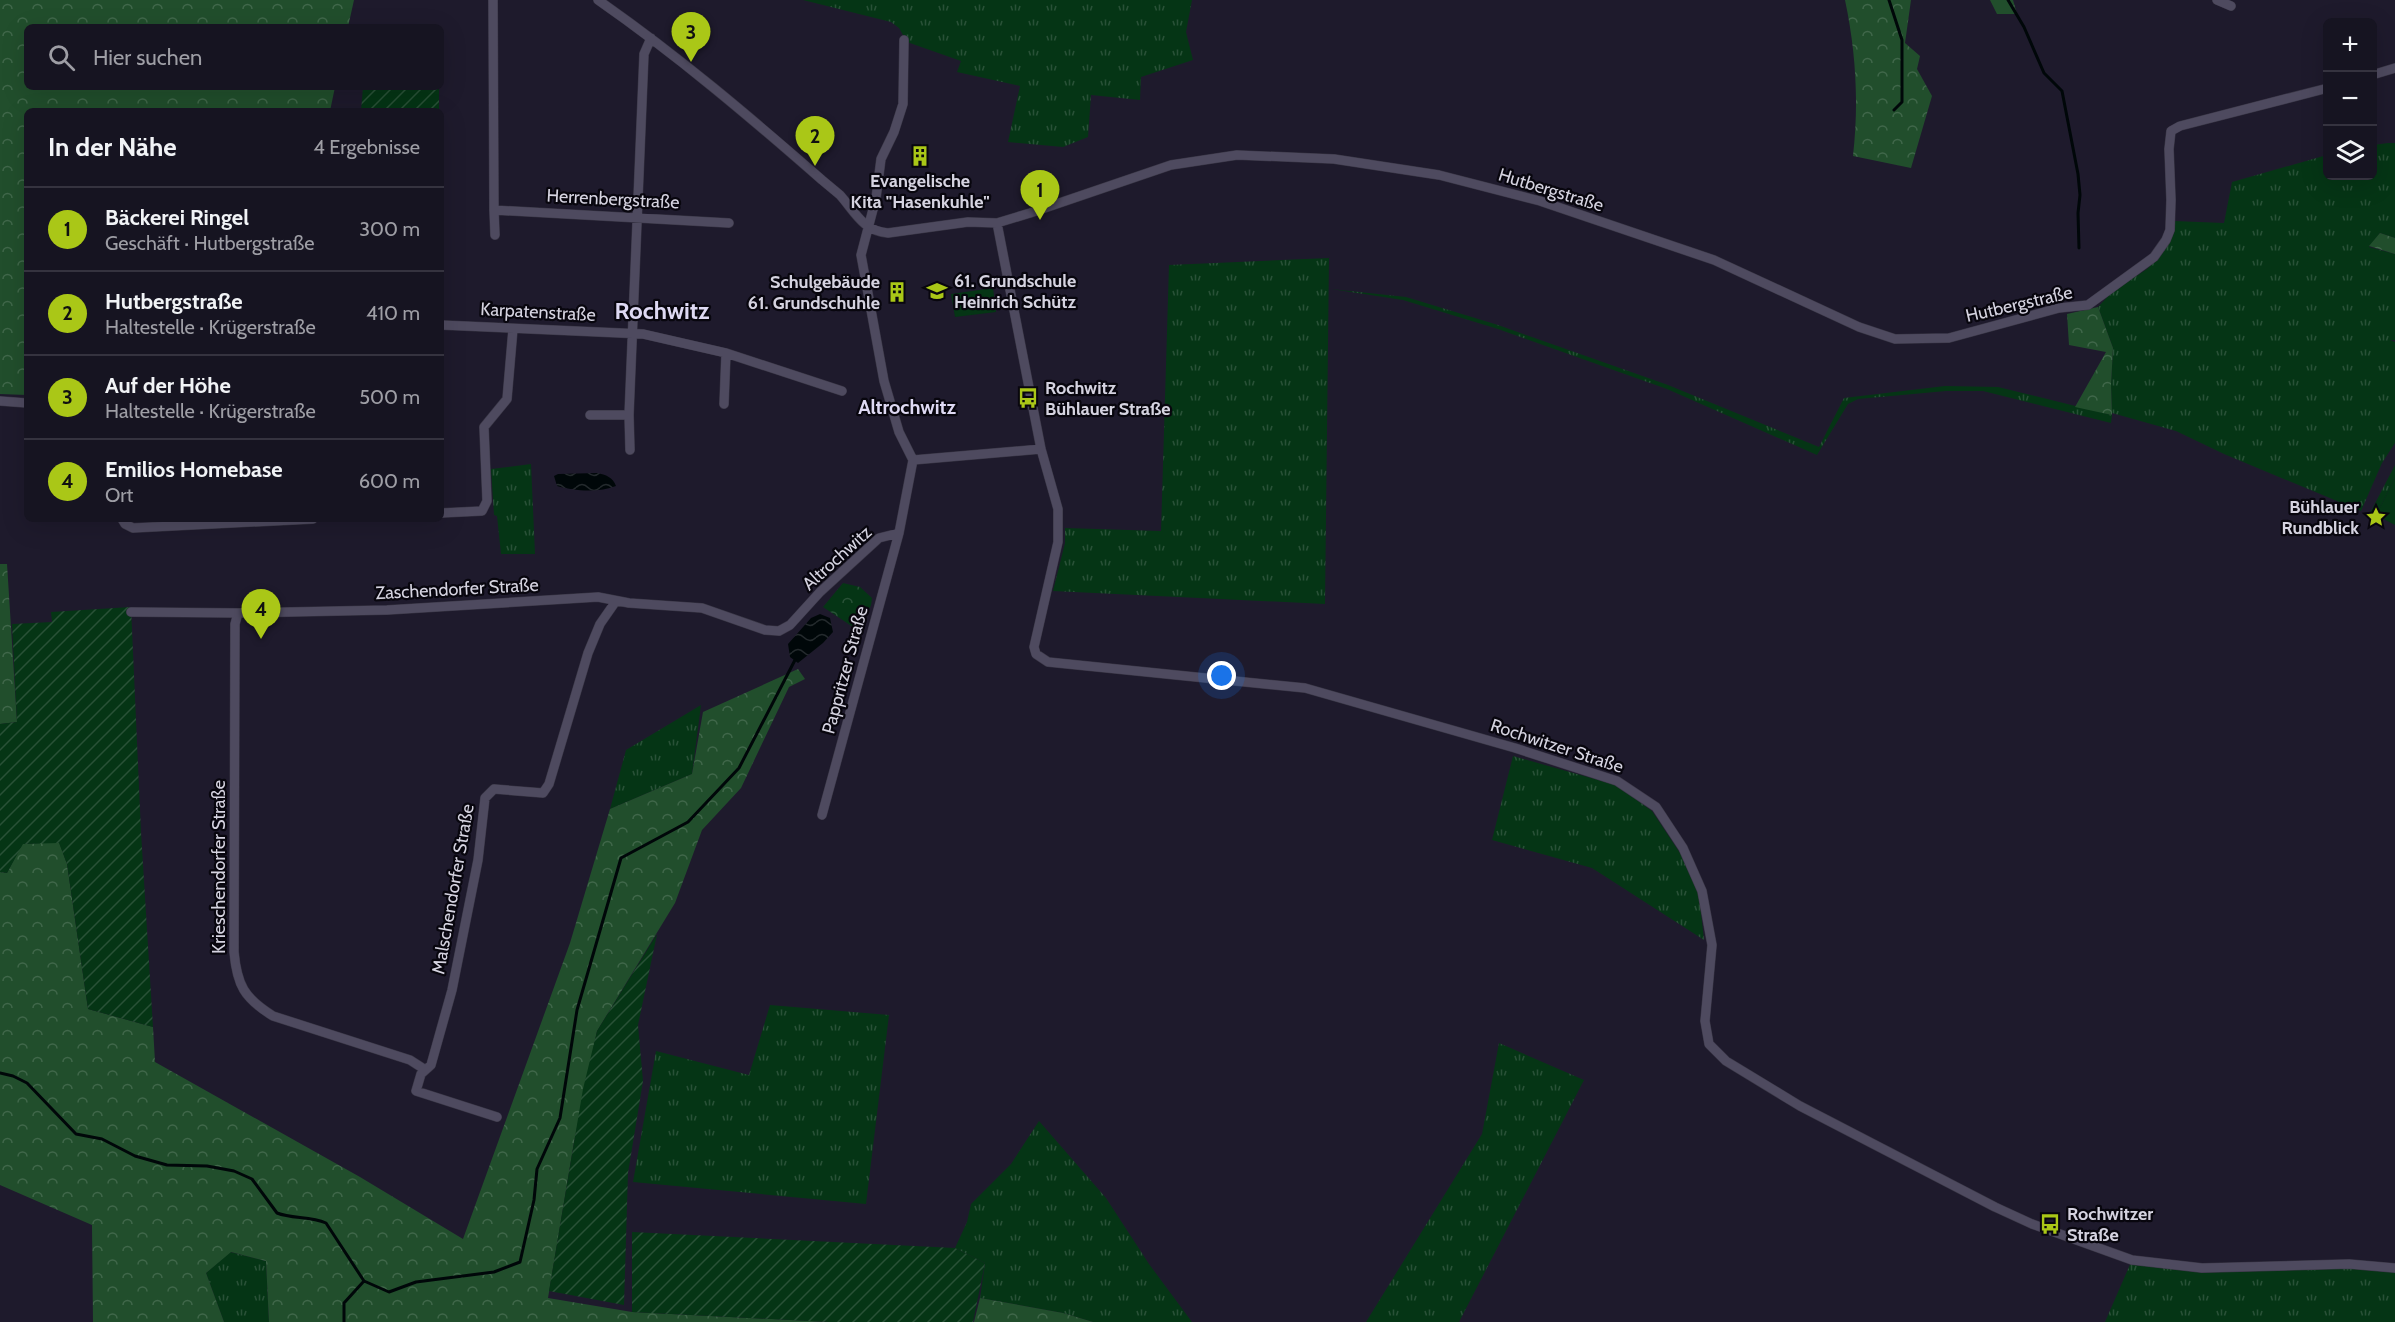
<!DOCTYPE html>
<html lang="de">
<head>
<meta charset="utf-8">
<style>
	body { margin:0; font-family:Cabin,sans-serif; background:#23212e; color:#f1f3f6 }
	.controls { position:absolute; right:18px; top:18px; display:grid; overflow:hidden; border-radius:9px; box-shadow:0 6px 24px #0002 }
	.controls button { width:54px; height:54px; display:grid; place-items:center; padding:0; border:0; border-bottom:2px solid #35333f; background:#161421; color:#f1f3f6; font:30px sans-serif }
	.you { position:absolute; left:1222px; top:676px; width:21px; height:21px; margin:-15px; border:4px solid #fff; border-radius:50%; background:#1a73e8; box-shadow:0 0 0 9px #1a73e833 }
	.badge { display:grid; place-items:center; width:39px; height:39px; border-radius:50%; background:#aac717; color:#111; font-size:20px; font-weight:700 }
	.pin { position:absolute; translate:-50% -50px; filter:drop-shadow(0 2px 3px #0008) }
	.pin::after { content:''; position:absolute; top:32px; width:21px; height:18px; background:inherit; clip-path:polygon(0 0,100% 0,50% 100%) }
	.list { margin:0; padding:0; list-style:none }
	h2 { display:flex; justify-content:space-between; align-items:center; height:78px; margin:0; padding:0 24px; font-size:26px }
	h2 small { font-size:20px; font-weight:400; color:#9e9ea5 }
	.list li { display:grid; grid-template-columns:39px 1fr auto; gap:18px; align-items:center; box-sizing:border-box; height:84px; padding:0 24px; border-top:2px solid #35333f }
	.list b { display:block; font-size:22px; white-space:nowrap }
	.list p { margin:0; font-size:20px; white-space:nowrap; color:#9e9ea5 }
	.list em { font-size:20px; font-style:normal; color:#9e9ea5 }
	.icon { flex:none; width:33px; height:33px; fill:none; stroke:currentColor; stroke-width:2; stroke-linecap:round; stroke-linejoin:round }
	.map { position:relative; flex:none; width:2395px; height:1322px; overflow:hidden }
	.search { position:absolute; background:#161421; box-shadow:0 6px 24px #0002; left:24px; top:24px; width:420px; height:66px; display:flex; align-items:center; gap:15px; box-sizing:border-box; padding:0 21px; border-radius:9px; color:#9e9ea5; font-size:22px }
	.panel { position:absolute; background:#161421; box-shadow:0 6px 24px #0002; left:24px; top:108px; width:420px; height:414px; border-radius:9px }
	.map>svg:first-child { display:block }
</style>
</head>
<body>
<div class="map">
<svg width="2395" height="1322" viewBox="0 0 2395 1322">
	<defs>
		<pattern id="grass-tufts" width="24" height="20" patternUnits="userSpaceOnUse" patternTransform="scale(1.5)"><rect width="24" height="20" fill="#053515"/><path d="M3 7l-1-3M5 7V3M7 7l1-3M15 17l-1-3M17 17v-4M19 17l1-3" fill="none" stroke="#295137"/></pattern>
		<pattern id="forest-crowns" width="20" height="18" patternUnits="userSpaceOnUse" patternTransform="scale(1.5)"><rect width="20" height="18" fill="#214e2c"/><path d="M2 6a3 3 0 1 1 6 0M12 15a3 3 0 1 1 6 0" fill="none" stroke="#40674a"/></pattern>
		<pattern id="park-crowns" width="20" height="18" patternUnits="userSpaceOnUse" patternTransform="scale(1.5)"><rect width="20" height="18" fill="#053515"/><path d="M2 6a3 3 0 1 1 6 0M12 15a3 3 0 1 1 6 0" fill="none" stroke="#295137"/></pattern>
		<pattern id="garden-furrows" width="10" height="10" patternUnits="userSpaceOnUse" patternTransform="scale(1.5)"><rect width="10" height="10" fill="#053515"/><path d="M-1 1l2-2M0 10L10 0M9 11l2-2" fill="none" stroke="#295137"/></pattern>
		<pattern id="water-waves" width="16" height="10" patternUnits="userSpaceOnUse" patternTransform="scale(1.5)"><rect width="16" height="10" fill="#000709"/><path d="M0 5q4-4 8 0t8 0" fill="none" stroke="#242a2d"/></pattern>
	</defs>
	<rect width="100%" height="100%" fill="#1e1a2c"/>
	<path fill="url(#grass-tufts)" d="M803,0H1192L1186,32L1193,60L1141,77L1140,100L1091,95L1088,137L1063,147L1008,142L1020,86L957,72L961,61L907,42L899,28L891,22Z
		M2388,143H2395V238L2380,233L2369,247L2395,254V340H2390L2395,342V443L2382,463L2361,511L2224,454L2176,431L2112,413L2111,385L2113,348L2098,307L2112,292L2147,269L2158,258L2169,241L2174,221L2224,223L2232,182L2327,155L2328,176H2372L2373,145Z
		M1329,258L1325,604L1053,591L1065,543V528L1161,531L1169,265Z
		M1331,289L1406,297L1498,325L1668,385L1819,447L1844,398L1945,386L1998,387L2112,415L2111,423L1983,391H1946L1858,399L1848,404L1817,455L1667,389L1498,329L1403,300Z
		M531,464L535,554H501L497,516L494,515L491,469Z
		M2395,465V478L2376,515L2370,513Z
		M701,705L692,774L610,809L626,750Z
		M1513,756L1616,785L1652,811L1680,853L1699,895L1704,940L1592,868L1492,840Z
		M770,1005L889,1015L866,1204L633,1182L656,1051L749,1075Z
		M1499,1043L1584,1080L1459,1322H1366L1482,1134Z
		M1039,1121L1106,1198L1149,1264L1192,1322H1093L1063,1313L980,1298L985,1263L955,1248L967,1222L971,1204L1011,1164Z
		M230,1252L266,1261L269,1322H224L206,1273Z
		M2132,1260L2202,1268H2395V1322H2105Z"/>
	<path fill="url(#forest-crowns)" d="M0,0H354L348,27H27V87H335L330,111H27V395L0,394Z
		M1845,0H1911L1905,43L1920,56L1917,69L1932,96L1911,168L1853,156C1859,103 1856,52 1845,0Z
		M1990,0H2013L2017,14H1997Z
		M2380,233L2395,238V254L2369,246Z
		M2098,307L2113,348L2111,385L2112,415L2075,407L2106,352L2069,345L2067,314Z
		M0,564H7L17,722L0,724Z
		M798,669L805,679L789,687L741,788L702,830L675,903L597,1031L574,1142L548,1298L632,1312L829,1322H269L266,1261L231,1252L206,1273L224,1322H93L92,1225L0,1185V872L7,873L22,844L59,842L67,864L88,1009L153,1027L155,1062L360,1177L463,1239L570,943L610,809L692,774L703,712Z
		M980,1298L1063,1313L1093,1322H974Z"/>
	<path fill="url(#park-crowns)" d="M843,583L860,587L872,598L871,605L859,631L823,607Z"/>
	<path fill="url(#garden-furrows)" d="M363,87H439V111H361Z
		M131,607L141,832L153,1027L88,1009L67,864L59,843L23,844L7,873L0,872V724L17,722L12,624L52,622L51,612Z
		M657,934L638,1025L643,1081L628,1173L624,1305L549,1291L583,1089L597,1031Z
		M632,1232L955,1248L985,1263L973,1322H829L632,1312Z"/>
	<path fill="#053515" d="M993,288L996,312L955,317L951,294Z
		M2395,478V525L2376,515Z"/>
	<path fill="url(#water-waves)" d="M597,473C606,475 613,477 616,486C599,493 573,491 557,486L554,476L558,474Z
		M820,614L830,618L833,632L823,643L798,663L790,657L788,644L811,618Z"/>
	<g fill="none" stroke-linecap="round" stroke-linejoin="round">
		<path stroke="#000709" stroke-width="3" d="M1889,0L1902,40V102L1894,110
			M2008,0L2024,27L2044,73L2062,91L2078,174L2080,195L2078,213L2079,248
			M0,1073L13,1076L27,1083L76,1134L102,1139L135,1156L167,1165L207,1166L234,1171L252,1179L277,1213C292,1219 310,1216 326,1223L364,1281L344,1303V1322
			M364,1281L389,1292L416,1282L494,1272L520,1262L534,1200L537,1169L560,1118L577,1010L621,858L688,822L739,768L795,660"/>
		<g stroke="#393645" stroke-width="10">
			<path id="street" d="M493,0L494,210L729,223
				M598,0C677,55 750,117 822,180C828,185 834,190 840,195C855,212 863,231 888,233L968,222L997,223L1030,213L1171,165L1237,155L1334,159L1439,175L1540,201L1714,260L1859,327L1895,339L1949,338L2059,308L2088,305L2154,257L2166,240L2170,230L2171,200L2169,149L2171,131L2180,126L2328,88
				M2217,0L2231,6
				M2372,75L2395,68
				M494,210L495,235
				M997,223L1041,449L1058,509V542L1034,647L1036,654L1048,662L1305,688L1515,748L1617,781L1656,807L1683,848L1702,891L1712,945L1705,1021L1709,1044L1726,1061L1800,1106L1995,1207L2032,1224L2132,1260L2202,1268L2349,1264L2395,1268
				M441,325L643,334L726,353L842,391
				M0,401L27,403
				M724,404L726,353
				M590,415H629
				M630,450L629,415L644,54L651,38
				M913,460L1041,449
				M441,513L482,511L487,501L484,427L507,399L513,329
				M122,519L125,524L133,528L313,519
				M131,612L238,613L387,610L598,597L629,603L702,608L765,630L779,631L790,625L820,592L879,538L899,533
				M238,613L235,624L234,952C237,985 244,998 273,1016L410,1060L424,1069
				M822,815L899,533L913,460L899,432L884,381L861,255L876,198L881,159L894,132L903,104L904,40
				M497,1117L416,1091L421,1074L431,1065L452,990L478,860L485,798L494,789L543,793L549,784L588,653L600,624L616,601"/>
		</g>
		<use href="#street" stroke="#4e4a5f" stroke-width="9"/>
	</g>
	<defs>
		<g id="building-bare" transform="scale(1.62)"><path d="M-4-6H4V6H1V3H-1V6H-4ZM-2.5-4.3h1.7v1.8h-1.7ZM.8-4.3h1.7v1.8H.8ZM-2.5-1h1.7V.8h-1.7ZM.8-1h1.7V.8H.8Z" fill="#aac717" stroke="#08060e" stroke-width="2.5" paint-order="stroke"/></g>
		<g id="school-bare" transform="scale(1.62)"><path d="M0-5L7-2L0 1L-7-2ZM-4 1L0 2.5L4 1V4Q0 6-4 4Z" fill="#aac717" stroke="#08060e" stroke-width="2.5" paint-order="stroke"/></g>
		<g id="bus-bare" transform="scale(1.62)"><path d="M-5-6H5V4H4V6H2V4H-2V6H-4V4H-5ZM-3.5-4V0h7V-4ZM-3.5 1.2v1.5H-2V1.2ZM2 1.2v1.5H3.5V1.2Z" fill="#aac717" stroke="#08060e" stroke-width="2.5" paint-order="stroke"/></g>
		<g id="sight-bare" transform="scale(1.62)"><path d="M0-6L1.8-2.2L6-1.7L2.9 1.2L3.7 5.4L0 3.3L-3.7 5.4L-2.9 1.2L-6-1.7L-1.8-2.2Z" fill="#aac717" stroke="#08060e" stroke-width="2.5" paint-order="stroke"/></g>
	</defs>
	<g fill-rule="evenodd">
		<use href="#building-bare" x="920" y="156"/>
		<use href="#school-bare" x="937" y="291"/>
		<use href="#building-bare" x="897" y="292"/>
		<use href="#bus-bare" x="1028" y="398"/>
		<use href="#sight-bare" x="2376" y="517"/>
		<use href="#bus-bare" x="2050" y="1224"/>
	</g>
	<g text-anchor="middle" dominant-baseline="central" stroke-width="4.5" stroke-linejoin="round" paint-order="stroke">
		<g font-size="18" font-weight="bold" fill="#d5d3e0" stroke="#08060e" text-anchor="start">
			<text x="920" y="181" text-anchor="middle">Evangelische<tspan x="920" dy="21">Kita "Hasenkuhle"</tspan></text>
			<text x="954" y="281">61. Grundschule<tspan x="954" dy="21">Heinrich Schütz</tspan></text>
			<text x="880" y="282" text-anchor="end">Schulgebäude<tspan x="880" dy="21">61. Grundschuhle</tspan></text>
			<text x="1045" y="388">Rochwitz<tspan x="1045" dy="21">Bühlauer Straße</tspan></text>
			<text x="2359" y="507" text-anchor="end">Bühlauer<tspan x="2359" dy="21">Rundblick</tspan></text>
			<text x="2067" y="1214">Rochwitzer<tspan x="2067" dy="21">Straße</tspan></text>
		</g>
		<g font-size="18" fill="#d5d3e0" stroke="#08060e">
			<text transform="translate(1551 190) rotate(17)">Hutbergstraße</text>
			<text transform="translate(613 199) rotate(3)">Herrenbergstraße</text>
			<text transform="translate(2019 304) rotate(-13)">Hutbergstraße</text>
			<text transform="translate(538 312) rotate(3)">Karpatenstraße</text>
			<text transform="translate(837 558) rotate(-42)">Altrochwitz</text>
			<text transform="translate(457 589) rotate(-3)">Zaschendorfer Straße</text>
			<text transform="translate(845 670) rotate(-75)">Pappritzer Straße</text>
			<text transform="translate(1557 746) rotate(18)">Rochwitzer Straße</text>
			<text transform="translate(219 867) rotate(-90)">Krieschendorfer Straße</text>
			<text transform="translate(453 889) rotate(-80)">Malschendorfer Straße</text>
		</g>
		<g font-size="20" font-weight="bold" fill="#ded9f3" stroke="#08060e">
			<text x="907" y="407">Altrochwitz</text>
		</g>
		<g font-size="24" font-weight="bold" fill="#ded9f3" stroke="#08060e">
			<text x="662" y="310">Rochwitz</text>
		</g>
	</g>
</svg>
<div class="controls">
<button>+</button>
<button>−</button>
<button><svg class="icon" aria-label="layers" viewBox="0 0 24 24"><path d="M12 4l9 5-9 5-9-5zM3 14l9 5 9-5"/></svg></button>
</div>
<div class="you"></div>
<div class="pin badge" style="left:1040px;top:220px">1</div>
<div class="pin badge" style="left:815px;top:166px">2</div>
<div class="pin badge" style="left:691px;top:62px">3</div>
<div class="pin badge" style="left:261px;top:639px">4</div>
<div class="search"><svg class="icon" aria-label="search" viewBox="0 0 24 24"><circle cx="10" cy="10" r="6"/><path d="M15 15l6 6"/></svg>Hier suchen</div>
<section class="panel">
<h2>In der Nähe<small>4 Ergebnisse</small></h2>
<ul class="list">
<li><span class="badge">1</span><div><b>Bäckerei Ringel</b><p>Geschäft · Hutbergstraße</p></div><em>300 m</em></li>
<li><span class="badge">2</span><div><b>Hutbergstraße</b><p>Haltestelle · Krügerstraße</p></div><em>410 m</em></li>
<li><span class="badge">3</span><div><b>Auf der Höhe</b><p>Haltestelle · Krügerstraße</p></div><em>500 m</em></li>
<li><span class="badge">4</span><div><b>Emilios Homebase</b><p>Ort</p></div><em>600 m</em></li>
</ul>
</section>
</div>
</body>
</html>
